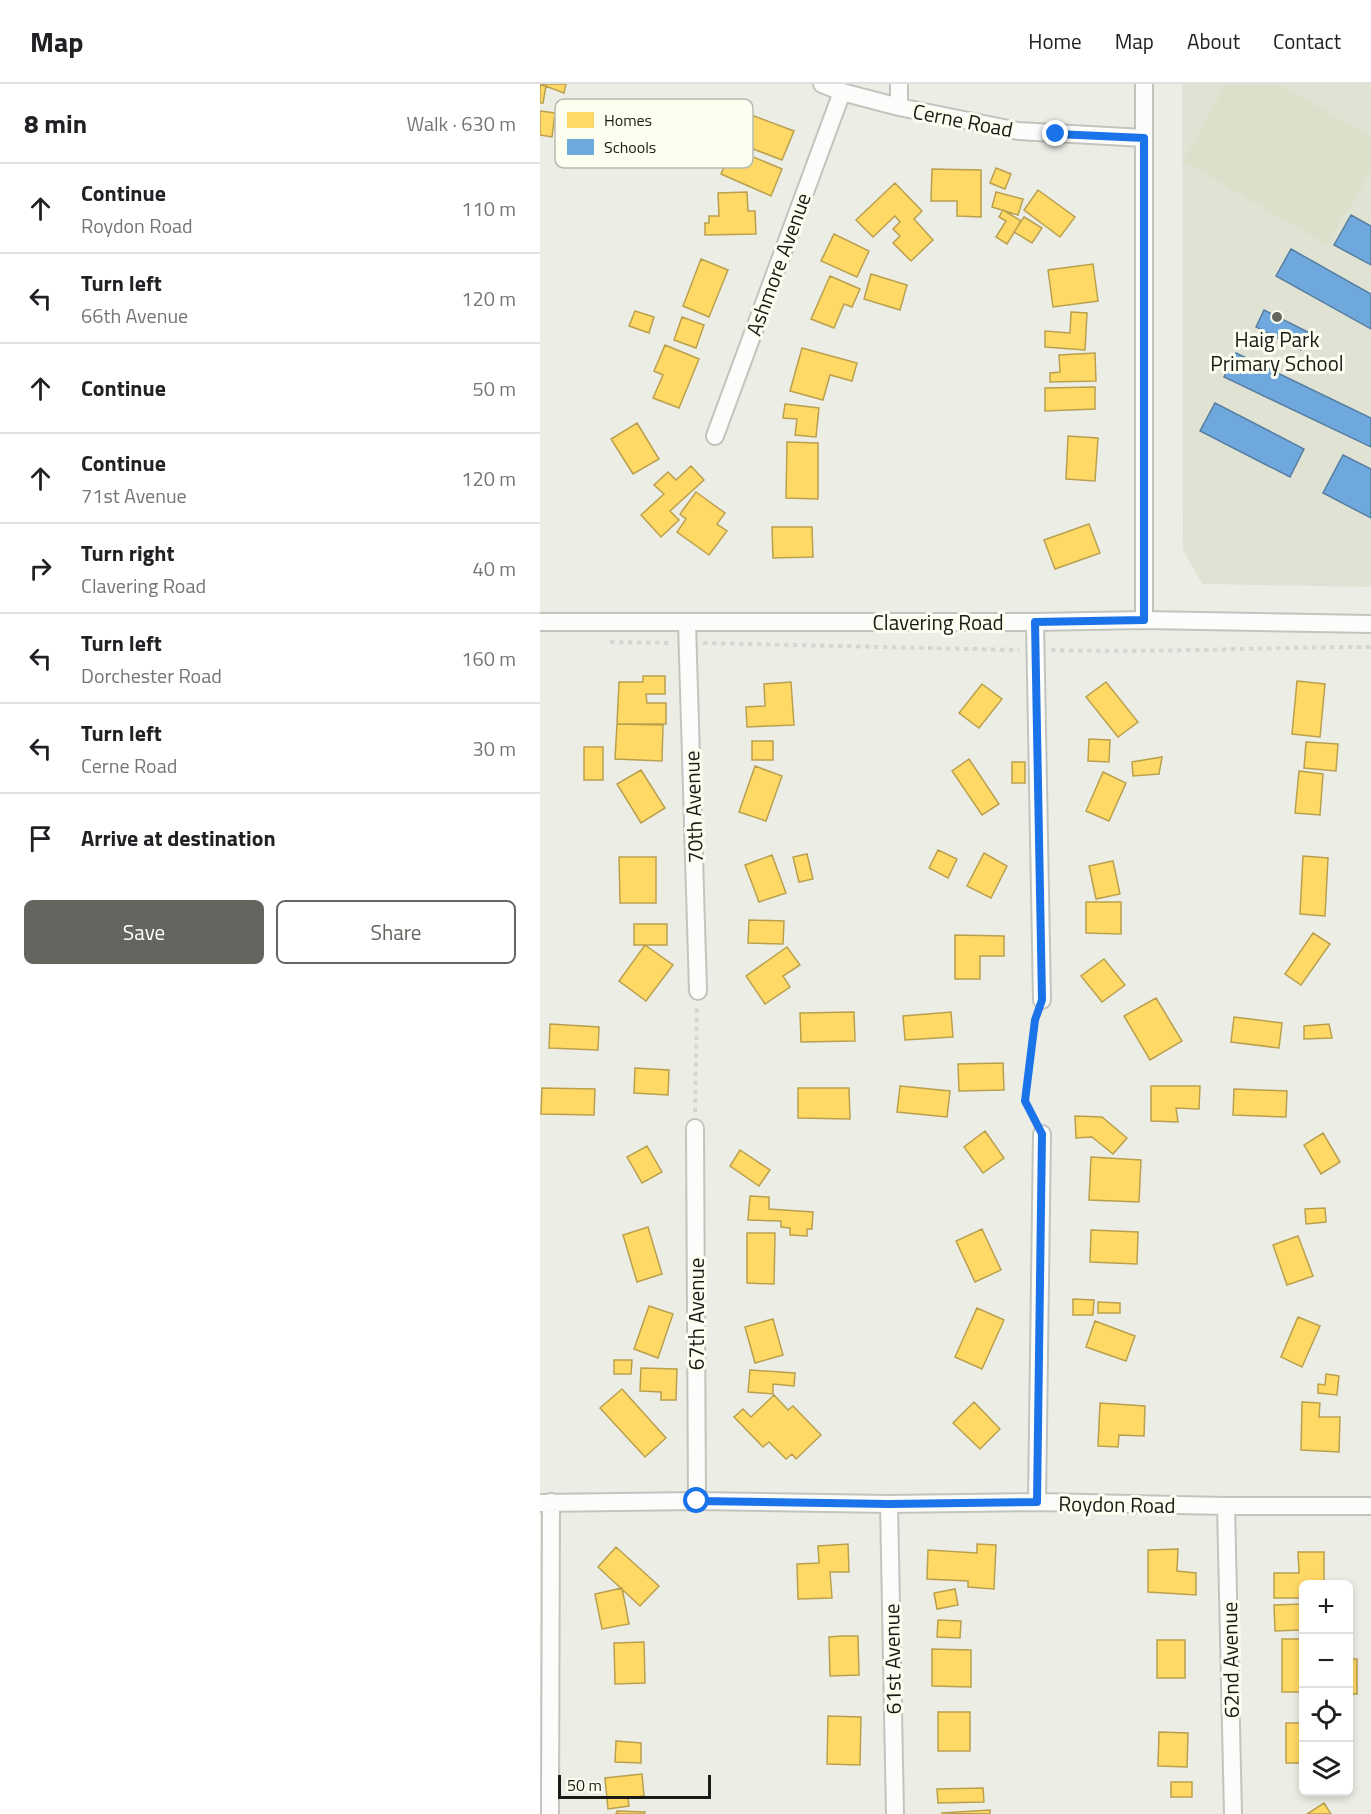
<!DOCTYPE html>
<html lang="en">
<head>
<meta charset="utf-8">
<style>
	body { margin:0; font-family:"Titillium Web",sans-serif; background:#f6f6f6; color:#202124 }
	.controls { position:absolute; right:18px; bottom:18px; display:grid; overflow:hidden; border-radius:9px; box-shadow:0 3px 9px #0003 }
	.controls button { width:54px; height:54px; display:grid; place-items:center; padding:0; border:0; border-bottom:2px solid #e0e0e0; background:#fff; color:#202124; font:30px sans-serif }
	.scale { position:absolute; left:18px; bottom:15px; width:153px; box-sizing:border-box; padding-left:6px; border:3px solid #1a1b16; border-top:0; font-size:16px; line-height:21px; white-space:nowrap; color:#1a1b16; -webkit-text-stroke:4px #fcfef0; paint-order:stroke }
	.stop { position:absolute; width:18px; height:18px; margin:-14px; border:4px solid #1a73e8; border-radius:50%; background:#fff }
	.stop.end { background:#1a73e8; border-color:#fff; box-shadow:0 2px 6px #0008 }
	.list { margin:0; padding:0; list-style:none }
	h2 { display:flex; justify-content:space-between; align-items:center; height:78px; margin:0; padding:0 24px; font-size:26px }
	h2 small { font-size:20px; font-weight:400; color:#757577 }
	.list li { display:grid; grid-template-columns:39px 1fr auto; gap:18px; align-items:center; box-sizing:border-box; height:90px; padding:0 24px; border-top:2px solid #e0e0e0 }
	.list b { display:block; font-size:22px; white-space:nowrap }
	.list p { margin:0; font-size:20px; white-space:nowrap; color:#757577 }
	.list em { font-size:20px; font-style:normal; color:#757577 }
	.actions { display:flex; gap:12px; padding:18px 24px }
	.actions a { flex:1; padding:14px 0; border:2px solid #64655f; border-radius:9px; text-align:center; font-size:21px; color:#64655f }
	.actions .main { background:#64655f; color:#fff }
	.icon { flex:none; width:33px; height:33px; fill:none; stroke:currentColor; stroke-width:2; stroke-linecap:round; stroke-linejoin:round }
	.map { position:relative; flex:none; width:831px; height:1730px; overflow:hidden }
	header { display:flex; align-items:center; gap:36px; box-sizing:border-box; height:84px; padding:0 30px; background:#fff; border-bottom:2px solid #e0e0e0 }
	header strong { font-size:28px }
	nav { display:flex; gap:33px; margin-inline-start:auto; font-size:21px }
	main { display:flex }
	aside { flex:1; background:#fff }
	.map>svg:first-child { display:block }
</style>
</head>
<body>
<header>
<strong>Map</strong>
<nav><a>Home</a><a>Map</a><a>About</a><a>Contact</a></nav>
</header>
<main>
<aside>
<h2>8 min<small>Walk · 630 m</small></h2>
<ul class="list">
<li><svg class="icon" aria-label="ahead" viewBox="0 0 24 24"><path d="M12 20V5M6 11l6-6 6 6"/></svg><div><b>Continue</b><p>Roydon Road</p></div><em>110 m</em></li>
<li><svg class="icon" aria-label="left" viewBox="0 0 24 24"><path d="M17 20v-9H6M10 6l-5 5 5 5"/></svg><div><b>Turn left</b><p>66th Avenue</p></div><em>120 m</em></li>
<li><svg class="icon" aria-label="ahead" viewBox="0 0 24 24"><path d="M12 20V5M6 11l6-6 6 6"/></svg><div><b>Continue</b></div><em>50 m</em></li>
<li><svg class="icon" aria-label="ahead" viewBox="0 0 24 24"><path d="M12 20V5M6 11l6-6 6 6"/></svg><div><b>Continue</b><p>71st Avenue</p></div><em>120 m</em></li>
<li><svg class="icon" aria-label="right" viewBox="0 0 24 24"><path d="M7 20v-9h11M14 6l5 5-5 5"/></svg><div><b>Turn right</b><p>Clavering Road</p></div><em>40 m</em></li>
<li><svg class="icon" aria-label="left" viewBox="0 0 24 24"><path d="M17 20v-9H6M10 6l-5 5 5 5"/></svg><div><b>Turn left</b><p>Dorchester Road</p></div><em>160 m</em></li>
<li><svg class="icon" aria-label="left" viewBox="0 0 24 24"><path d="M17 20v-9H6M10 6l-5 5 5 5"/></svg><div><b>Turn left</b><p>Cerne Road</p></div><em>30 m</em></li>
<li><svg class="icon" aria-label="arrive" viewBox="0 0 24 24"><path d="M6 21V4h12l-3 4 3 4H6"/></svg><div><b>Arrive at destination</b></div></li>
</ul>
<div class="actions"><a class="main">Save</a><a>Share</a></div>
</aside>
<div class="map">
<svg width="831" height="1730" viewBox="0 0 831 1730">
	<rect width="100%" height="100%" fill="#eceee6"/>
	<path fill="#e0e3d3" d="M642,0H831V503L662,500L643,466Z"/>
	<path fill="#dcdfc9" d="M686,0H739L831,53V87L787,161L643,77Z"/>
	<path fill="#ffd966" stroke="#baa04e" stroke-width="1.5" d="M0,0H26L24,9Z
		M0,1L6,2L3,19H0Z
		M0,27L15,29L12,53L0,51Z
		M206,29L254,47L242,76L195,58Z
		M192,64L242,85L231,112L181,90Z
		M456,84L471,90L465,105L450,99Z
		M392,85L441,86V133L417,132V117H391Z
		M355,99L382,127L374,135L393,156L371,177L353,159L360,152L353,145L360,138L355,132L333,153L316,136Z
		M498,106L535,133L520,153L484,126Z
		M207,108L208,127H215L216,150L165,151V139H169V132H179L178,109Z
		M456,108L483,115L478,131L452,123Z
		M463,126L481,137L467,160L456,153L466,137L459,133Z
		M484,133L502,144L492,159L474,148Z
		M294,150L329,167L317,193L281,177Z
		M161,175L188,186L169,233L143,222Z
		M553,180L558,217L513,223L508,186Z
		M331,190L367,201L360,226L324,215Z
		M290,192L320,205L312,223L304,220L294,244L271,235Z
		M95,227L114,233L109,249L89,242Z
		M531,228L547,229L545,266L505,263V247L530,249Z
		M142,233L164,241L156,264L134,256Z
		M125,261L159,275L139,324L113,314L123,291L114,287Z
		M262,264L317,279L312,297L290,291L283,316L250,307Z
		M555,269L556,297L510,298V289L520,288L519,271Z
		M555,303V325L505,327V304Z
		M245,320L279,324L276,353L255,351L257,335L243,334Z
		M97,339L119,375L93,390L71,355Z
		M528,352L558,354L555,397L526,395Z
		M247,358L278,359V415L246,414Z
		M151,382L164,396L130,427L139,436L121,453L101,431L124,410L114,401L128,388L136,396Z
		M156,408L185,429L177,440L187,447L169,471L137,448L146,435L140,430Z
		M549,440L560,469L515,485L504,456Z
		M232,443H272L273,473L233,474Z
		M103,592H125V610H106L107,619H126V640H77L79,598H103Z
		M757,597L785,600L780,653L752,650Z
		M251,598L254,641L207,643L206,623L225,622L224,600Z
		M566,598L598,638L578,653L546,613Z
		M442,600L462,615L439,644L419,629Z
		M77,640L123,641L122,677L75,675Z
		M549,655L570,656L569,678L548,677Z
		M212,657H233V676H212Z
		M766,658L798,660L796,687L764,684Z
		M44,663H63V696H44Z
		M622,673L619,690L593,692L592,678Z
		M429,675L459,720L442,731L412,687Z
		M472,678H485V699H472Z
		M215,682L242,692L226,737L199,728Z
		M101,686L125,724L101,739L77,700Z
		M759,687L783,690L780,731L755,729Z
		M563,688L586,699L569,737L546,727Z
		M398,766L417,775L408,794L389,784Z
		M444,769L467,782L451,814L427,802Z
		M267,770L273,795L259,798L253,773Z
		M232,771L246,809L219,818L205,781Z
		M763,772L788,774L785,832L760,830Z
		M79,773H116V819H80Z
		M573,777L580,810L556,815L549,782Z
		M546,818H581V850L546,849Z
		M209,836L244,837L243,860L208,859Z
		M94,840H127V861H94Z
		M773,849L790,860L761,901L745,890Z
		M415,851L464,852V872H440V895H415Z
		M105,861L133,881L106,917L79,897Z
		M247,863L260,881L243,892L250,903L225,920L206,892Z
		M564,875L585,901L562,918L541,892Z
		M616,914L642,957L610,976L584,932Z
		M314,928L315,957L261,958L260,929Z
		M411,928L413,953L365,956L363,932Z
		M694,933L742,939L739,964L691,958Z
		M10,940L59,943L58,966L9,964Z
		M789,940L792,954L764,955V942Z
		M463,979L464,1006L419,1007L418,980Z
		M95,984L129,986L128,1011L94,1009Z
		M360,1002L410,1007L407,1033L357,1028Z
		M611,1002H660L659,1025L636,1024L638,1038L611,1037Z
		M2,1004L55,1005L54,1031L1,1030Z
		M258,1004H309L310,1035L258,1034Z
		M694,1005L747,1007L746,1033L693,1031Z
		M535,1032L562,1033L587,1054L573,1070L552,1053L536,1054Z
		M445,1047L464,1074L443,1089L424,1063Z
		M783,1049L800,1078L781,1090L764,1061Z
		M107,1062L122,1088L102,1099L87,1073Z
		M200,1066L230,1086L219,1102L190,1082Z
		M551,1073L601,1076L599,1118L549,1116Z
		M210,1112L229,1113V1125L273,1128L272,1145H267V1152L250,1151V1144L241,1143V1137L208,1136Z
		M785,1124L786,1138L766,1140L765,1125Z
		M108,1143L122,1190L97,1198L83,1151Z
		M442,1145L461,1186L435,1198L416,1157Z
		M551,1146L598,1148L597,1180L550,1178Z
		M207,1149H235L234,1200L207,1199Z
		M758,1152L773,1192L747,1201L733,1161Z
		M533,1215L554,1216L553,1231H533Z
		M558,1218L580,1219V1229H558Z
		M109,1222L133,1230L118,1274L94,1265Z
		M437,1224L464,1236L442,1285L415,1273Z
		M758,1233L780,1242L762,1283L741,1273Z
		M233,1235L243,1271L215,1279L205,1243Z
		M555,1237L595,1252L586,1277L546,1263Z
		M74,1276H92L91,1290H74Z
		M101,1284L137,1285L136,1316H121V1308L100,1307Z
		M210,1286L255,1289L254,1302L233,1300V1310L208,1308Z
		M786,1290L799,1292L797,1311L778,1309V1300L785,1301Z
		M82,1305L126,1354L105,1373L60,1324Z
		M234,1311L248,1326L253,1322L281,1351L256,1375L252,1370L246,1375L229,1358L223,1363L194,1333L203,1325L211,1333Z
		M434,1318L460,1345L440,1365L413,1339Z
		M762,1318L780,1319L779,1333H800L799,1368L761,1366Z
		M560,1319L605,1322L604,1352L579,1351L578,1363L558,1362Z
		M308,1460L309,1488H290L292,1514L258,1515L257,1480L279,1479L278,1462Z
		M437,1460L456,1461L454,1505L428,1503V1497L387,1495L388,1466L437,1469Z
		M76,1463L119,1502L100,1522L58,1483Z
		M638,1465L637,1487L656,1489V1511L608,1508V1466Z
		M758,1468H784V1500H764V1514H734V1489H759Z
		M82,1504L89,1540L62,1545L55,1510Z
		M415,1505L418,1521L397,1525L394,1509Z
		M764,1520V1537H760V1546L735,1547L734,1521Z
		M398,1536L421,1537L420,1554L397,1553Z
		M301,1552H318L319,1591L290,1592L289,1553Z
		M742,1555H764V1608H742Z
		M617,1556H645V1594H617Z
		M104,1558L105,1599L75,1600L74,1559Z
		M392,1565L431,1566V1603L392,1602Z
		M808,1575H817V1610H808Z
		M398,1628H430V1667H398Z
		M288,1632L321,1633L320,1681L287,1680Z
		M746,1639H764V1679H746Z
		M619,1648L648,1649L647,1683L618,1682Z
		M76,1657L101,1659V1679L75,1678Z
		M102,1690L104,1712L88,1714L89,1722L68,1725L65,1694Z
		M631,1698H652V1713H631Z
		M443,1704L444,1718L398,1719L397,1705Z
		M784,1719L791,1730H767Z
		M450,1726V1730L401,1729Z
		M77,1727L105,1728L104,1730H76Z"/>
	<path fill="#6fa8dc" stroke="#567ea1" stroke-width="1.5" d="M811,131L831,142V181L794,161Z
		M751,165L831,210V245L736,192Z
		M724,226L770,249L761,266L716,243Z
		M696,269L831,334V363L684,293Z
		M675,319L764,365L750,393L660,347Z
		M803,371L831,385V434L783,409Z"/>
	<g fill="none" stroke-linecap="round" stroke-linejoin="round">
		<g stroke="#c2c4be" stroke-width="20">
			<path id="street" d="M282,0L302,8L359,23L478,47L604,54
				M359,23V0
				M175,352L302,8
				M604,536V0
				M0,538H495L604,536L831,540
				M495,538L502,916
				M147,539L158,907
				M155,1044L157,1417
				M497,1418L502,1050
				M0,1419L157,1417L349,1420L497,1418L686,1422H831
				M349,1420L355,1730
				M686,1422L693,1730
				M10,1730L11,1418"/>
		</g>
		<path stroke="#d6d7d4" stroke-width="4" stroke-dasharray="4.5 4.5" stroke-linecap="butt" d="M70,558L131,559
			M163,559L479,566
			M511,566C618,569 724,563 831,563
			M155,1028L157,922
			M495,1036L485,1017L496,933"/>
		<use href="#street" stroke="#fcfcfb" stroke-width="16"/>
	</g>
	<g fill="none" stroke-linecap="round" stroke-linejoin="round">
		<path stroke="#1a73e8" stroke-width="8" d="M157,1417L349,1420L497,1418L502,1050L485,1017L495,936L502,916L495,538L604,536V54L516,50"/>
	</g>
	<circle fill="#64655f" stroke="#fcfef0" stroke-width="2" cx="737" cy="233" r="6"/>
	<g text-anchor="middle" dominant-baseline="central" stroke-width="6" stroke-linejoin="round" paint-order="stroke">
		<g font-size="21" fill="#1a1b16" stroke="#fcfef0">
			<text transform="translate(423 36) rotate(11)">Cerne Road</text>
			<text transform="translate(238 180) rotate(-70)">Ashmore Avenue</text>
			<text x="398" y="538">Clavering Road</text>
			<text transform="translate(153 723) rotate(-92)">70th Avenue</text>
			<text transform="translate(156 1230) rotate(-90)">67th Avenue</text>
			<text transform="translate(577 1420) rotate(1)">Roydon Road</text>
			<text transform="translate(352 1575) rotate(-91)">61st Avenue</text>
			<text transform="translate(690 1576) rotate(-91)">62nd Avenue</text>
		</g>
		<g font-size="21" fill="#1a1b16" stroke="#fcfef0">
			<text x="737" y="255">Haig Park<tspan x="737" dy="24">Primary School</tspan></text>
		</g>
	</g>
	<rect x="15" y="15" width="198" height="69" rx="9" fill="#fcfef0" stroke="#b8baaf" stroke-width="1.5"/>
	<rect x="27" y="28" width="27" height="16" fill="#ffd966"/>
	<rect x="27" y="55" width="27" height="16" fill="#6fa8dc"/>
	<g font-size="16" fill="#1a1b16">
		<text x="64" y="42">Homes</text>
		<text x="64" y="69">Schools</text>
	</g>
</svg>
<div class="controls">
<button>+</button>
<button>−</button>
<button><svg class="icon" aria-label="locate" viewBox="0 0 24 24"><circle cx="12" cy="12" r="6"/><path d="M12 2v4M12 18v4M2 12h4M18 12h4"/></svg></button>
<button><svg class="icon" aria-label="layers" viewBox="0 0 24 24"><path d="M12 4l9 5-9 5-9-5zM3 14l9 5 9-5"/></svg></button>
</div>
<div class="scale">50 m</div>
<div class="stop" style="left:157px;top:1417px"></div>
<div class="stop end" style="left:516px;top:50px"></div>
</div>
</main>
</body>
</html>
